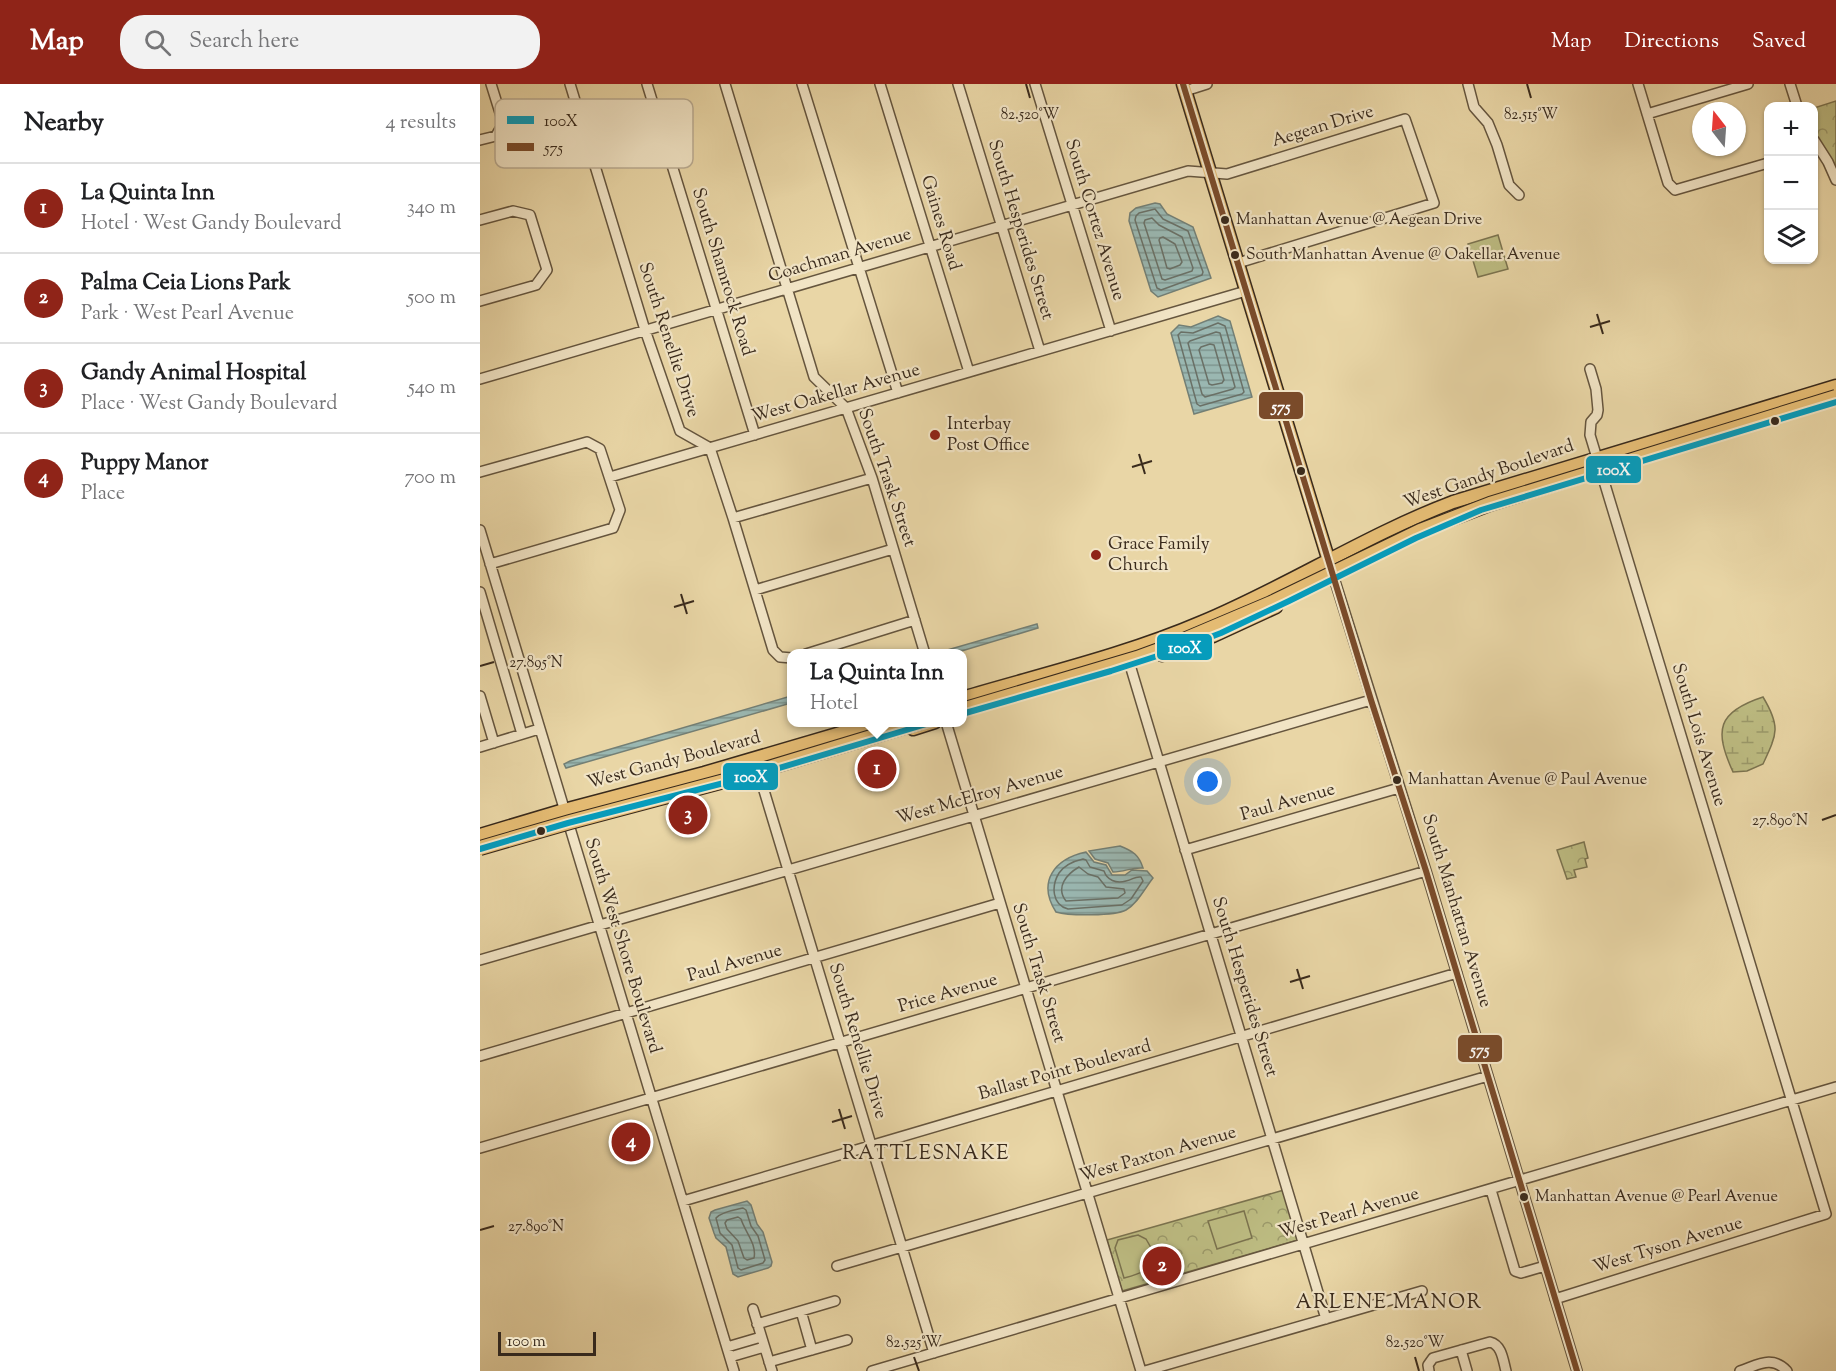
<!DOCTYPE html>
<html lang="en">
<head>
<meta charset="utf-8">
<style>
	body { margin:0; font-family:"Sorts Mill Goudy",serif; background:#f2f2f2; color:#202124 }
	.controls { position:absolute; right:18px; top:18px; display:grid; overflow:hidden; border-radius:12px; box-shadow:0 2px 4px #0004 }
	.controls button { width:54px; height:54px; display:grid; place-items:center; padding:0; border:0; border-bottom:2px solid #e0e0e0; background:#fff; color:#202124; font:30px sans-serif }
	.compass { position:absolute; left:1212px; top:18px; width:54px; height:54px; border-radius:50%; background:#fff; box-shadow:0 2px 4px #0004; rotate:343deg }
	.scale { position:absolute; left:18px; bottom:15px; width:98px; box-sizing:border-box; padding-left:6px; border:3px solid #392a1c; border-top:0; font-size:16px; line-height:21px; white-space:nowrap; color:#392a1c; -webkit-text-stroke:4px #f1e4c5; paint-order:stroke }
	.you { position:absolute; left:728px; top:698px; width:21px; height:21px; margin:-15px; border:4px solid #fff; border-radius:50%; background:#1a73e8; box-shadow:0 0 0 9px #1a73e833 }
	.badge { display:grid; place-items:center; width:39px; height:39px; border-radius:50%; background:#8f2418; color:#fff; font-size:20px; font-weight:700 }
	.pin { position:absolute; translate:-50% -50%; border:3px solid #fff; box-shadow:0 2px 6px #0006 }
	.popup { position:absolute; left:307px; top:565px; width:180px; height:78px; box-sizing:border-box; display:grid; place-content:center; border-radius:12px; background:#fff; filter:drop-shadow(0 2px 4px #0005); font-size:20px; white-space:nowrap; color:#757577 }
	.popup b { font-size:22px; color:#202124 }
	.popup::after { content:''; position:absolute; left:50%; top:100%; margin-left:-12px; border:12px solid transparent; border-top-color:#fff }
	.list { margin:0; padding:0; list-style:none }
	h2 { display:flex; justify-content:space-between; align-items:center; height:78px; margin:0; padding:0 24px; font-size:26px }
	h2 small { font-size:20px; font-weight:400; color:#757577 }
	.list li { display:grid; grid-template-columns:39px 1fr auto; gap:18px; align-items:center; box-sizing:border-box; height:90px; padding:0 24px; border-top:2px solid #e0e0e0 }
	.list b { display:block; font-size:22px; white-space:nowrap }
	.list p { margin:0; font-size:20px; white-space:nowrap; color:#757577 }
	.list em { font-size:20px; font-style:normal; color:#757577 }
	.icon { flex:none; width:33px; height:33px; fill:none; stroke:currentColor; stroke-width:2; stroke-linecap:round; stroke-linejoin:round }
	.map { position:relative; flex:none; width:1356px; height:1287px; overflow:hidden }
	header { display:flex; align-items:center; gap:36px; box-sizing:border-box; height:84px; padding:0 30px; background:#8f2418; color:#fff }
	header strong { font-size:28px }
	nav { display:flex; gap:33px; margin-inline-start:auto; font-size:21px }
	.search { width:420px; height:54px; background:#f2f2f2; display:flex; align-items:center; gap:15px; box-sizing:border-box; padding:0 21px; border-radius:24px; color:#757577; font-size:22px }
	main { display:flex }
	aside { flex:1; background:#fff }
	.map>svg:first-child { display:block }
</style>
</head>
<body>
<header>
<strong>Map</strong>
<div class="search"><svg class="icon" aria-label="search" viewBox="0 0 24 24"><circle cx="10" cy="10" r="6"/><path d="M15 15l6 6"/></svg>Search here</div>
<nav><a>Map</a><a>Directions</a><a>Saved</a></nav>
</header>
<main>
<aside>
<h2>Nearby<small>4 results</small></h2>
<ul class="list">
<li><span class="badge">1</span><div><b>La Quinta Inn</b><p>Hotel · West Gandy Boulevard</p></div><em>340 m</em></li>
<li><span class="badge">2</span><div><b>Palma Ceia Lions Park</b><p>Park · West Pearl Avenue</p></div><em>500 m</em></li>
<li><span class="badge">3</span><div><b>Gandy Animal Hospital</b><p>Place · West Gandy Boulevard</p></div><em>540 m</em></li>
<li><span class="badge">4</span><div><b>Puppy Manor</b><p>Place</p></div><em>700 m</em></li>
</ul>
</aside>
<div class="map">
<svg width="1356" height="1287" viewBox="0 0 1356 1287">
	<defs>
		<pattern id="forest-crowns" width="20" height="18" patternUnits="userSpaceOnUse" patternTransform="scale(1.5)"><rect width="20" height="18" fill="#bdbc82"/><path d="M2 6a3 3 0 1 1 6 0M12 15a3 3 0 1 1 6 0" fill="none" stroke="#9b996a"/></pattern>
		<pattern id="wetland-marsh" width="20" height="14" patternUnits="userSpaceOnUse" patternTransform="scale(1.5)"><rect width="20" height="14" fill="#bdbc82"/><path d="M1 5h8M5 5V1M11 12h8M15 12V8" fill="none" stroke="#9b996a"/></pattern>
		<pattern id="water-rules" width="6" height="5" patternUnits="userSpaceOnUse" patternTransform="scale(1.5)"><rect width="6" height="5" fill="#9ab7b1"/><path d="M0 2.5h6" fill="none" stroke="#7f958f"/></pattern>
	</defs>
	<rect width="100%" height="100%" fill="#e9d6a6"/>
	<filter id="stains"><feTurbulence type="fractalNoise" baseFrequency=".00333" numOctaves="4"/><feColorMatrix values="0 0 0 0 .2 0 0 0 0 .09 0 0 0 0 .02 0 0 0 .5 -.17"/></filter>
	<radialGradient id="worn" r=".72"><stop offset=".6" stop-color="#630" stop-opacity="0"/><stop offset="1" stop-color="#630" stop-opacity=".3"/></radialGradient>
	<path fill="url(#forest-crowns)" stroke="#7b734f" stroke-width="1.5" d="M1356,17V86L1334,48V24Z
		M1104,758L1108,774L1105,775L1107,783L1094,786L1096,793L1087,795L1077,766Z
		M804,1106L818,1156L642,1207L627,1156Z"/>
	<path fill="url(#wetland-marsh)" stroke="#7b734f" stroke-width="1.5" d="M1283,613C1301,643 1297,650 1283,680L1267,687L1253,688C1234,646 1237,628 1283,613Z"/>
	<path fill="#bdbc82" stroke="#7b734f" stroke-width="1.5" d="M1018,151L1028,185L998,193L988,160Z
		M764,1127L772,1154L737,1165L728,1137Z
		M658,1151L666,1155L674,1169C667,1188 663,1189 644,1194L635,1164L638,1156Z"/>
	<path fill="url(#water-rules)" stroke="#737f75" stroke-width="1.5" d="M675,119L680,120L687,130L713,143L731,194L678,213L671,207L649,137L650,129L656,124Z
		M738,232L750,237L772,313L714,330L691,249L699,241L711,243Z
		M557,540L558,544L475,569H457Z
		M311,612V619L86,684L84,680L90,677Z
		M640,762C653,767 659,771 663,784C651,783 645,788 633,788L628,779L615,775L609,767Z
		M606,768L614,778L626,781L632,791H645L652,786L667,787L673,794C665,804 658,819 646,826C635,832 589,832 576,828C557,798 574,775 606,768Z
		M267,1117L271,1121L277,1140L283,1148L292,1178L291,1182L288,1184L258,1193L253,1190L246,1163L236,1154L234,1149L229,1134L231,1128L235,1126Z"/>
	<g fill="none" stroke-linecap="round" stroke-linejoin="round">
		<path stroke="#6a7066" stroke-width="1.5" d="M675,125L683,135L708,147L723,188L722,191L681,206L677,204L655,136L656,132L659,129Z
			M672,134L679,141L702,153L713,184L712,187L685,196L682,195L664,139L665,136Z
			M683,153L695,160L702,178L700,181L690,185L687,184L679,156L680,154Z
			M738,239L745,242L764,308L762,310L720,322L717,320L698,251L701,248L713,249Z
			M736,248L740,249L755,303L753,305L725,313L722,310L708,259L710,257Z
			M730,260L734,261L744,296L742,299L732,301L729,300L719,266L721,263Z
			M603,775L606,776L610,783L624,787C627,796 636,800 646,797C653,796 654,792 661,793L663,797L651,815L642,821L588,825C572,821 571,802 579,789C584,782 594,777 603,775Z
			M599,783L608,790L618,793L626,803L644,805L645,809L638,814L586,817C575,803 587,790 599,783Z
			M263,1124L266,1126L271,1142L278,1152L285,1176L283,1179L261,1186L258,1184L252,1161L240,1149L236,1134C241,1128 254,1126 263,1124Z
			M258,1133L261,1135C265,1148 277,1160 274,1174L267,1176L264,1174L258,1157L247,1145L245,1139L247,1136Z"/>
		<g stroke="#65553e" stroke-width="12">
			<path id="minor" d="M90,0L165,246L200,347L230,364L253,434L293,566L300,573L312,574
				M167,0L275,351
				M245,0L334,293L366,324L392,394L445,570
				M322,0L418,309
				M400,0L489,288
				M478,0L560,267
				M555,0L631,247
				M988,0L994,23L1008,39L1017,61L1029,101L1039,111
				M1158,0L1188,99L1195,106L1288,79
				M1310,0L1317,22
				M705,7L727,0
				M1167,30L1268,0
				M0,56L16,52L21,43V32L11,0
				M1334,56L1348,78L1356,96
				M0,136L33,127L50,131L67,186L56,201L0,217
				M0,295L708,87L747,90L925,35L954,119L758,179
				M0,388L107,358L120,365L140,426L133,444L10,480
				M130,393L766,207
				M253,434L392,394
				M0,446L254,1287
				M854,494L946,787L1097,1287
				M275,506L413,465
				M0,508L42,650
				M326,570L435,536
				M650,581L846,1235
				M0,612L14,659
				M466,638L661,1287
				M0,663L59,645
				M279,690L454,1269
				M705,766L919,704
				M0,876L891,616
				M0,972L520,819
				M0,1064L946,787
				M1011,1106L1035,1187L1041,1189L1065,1182
				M203,1117L977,889
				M357,1182L1008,992
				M1075,1215L1346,1130L1110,351L1111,338L1117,331L1118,326L1116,305L1110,285
				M273,1225L292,1287
				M321,1227L332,1266
				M277,1240L355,1217
				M247,1263L281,1253
				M981,1266L987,1287
				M250,1273L284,1263
				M289,1278L367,1256
				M392,1287L1356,1003
				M665,1287L942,1207
				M949,1287L948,1281L953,1274L1010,1258C1022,1261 1023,1276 1026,1287
				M1260,1287C1278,1281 1292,1271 1307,1287"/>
		</g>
		<g stroke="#392a1c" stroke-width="15">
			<path id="major" d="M703,0L851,484
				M682,571L733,552L796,523
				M482,614C563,590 645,571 722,538C808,502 886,451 973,418L1356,302
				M433,645L455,638
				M0,751L84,726L224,689L398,638"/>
		</g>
		<use href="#minor" stroke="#f1e4c5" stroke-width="9"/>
		<use href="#major" stroke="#e4bb73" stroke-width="12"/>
		<g stroke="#392a1c" stroke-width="16" stroke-linecap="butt">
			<path id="highway-bridge" d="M482,626L657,574L687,563L791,519L940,447L1010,420L1356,313
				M0,764L90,738L252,695L441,638"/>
		</g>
		<use href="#highway-bridge" stroke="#e4bb73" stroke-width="14"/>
		<g stroke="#f1e4c5" stroke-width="10">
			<path id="bus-1" d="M482,630L631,587L705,563L741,549L809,517L936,454L1001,426L1356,318
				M0,765L88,739L279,690L453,638"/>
		</g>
		<g stroke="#f1e4c5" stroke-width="10">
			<path id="bus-2" d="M703,0L891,616L946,787L1097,1287"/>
		</g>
		<use href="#bus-1" stroke="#069cbc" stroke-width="6"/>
		<use href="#bus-2" stroke="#7a4b2a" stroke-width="6"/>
	</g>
	<path fill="none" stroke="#392a1c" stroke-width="2" d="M546,0L550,14M1047,0L1051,14M1117,230L1123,250M1110,243L1130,237M659,370L665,390M652,383L672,377M201,510L207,530M194,523L214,517M0,582L14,578M1342,736L1356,731M817,885L823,905M810,898L830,892M359,1025L365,1045M352,1038L372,1032M0,1146L14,1142M434,1273L439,1287M935,1273L939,1287"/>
	<g fill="#392a1c" stroke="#f1e4c5" stroke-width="2">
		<circle cx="745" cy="136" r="5"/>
		<circle cx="755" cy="171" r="5"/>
		<circle cx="1295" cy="337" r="5"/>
		<circle cx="821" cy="387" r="5"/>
		<circle cx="917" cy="696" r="5"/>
		<circle cx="61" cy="747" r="5"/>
		<circle cx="1044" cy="1113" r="5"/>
	</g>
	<g fill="#8f2418" stroke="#f1e4c5" stroke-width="2">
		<circle cx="455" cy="351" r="6"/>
		<circle cx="616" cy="471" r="6"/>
	</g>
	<g text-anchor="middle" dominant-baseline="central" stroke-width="4.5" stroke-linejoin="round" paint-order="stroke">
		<g font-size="16" fill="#392a1c" stroke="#f1e4c5" text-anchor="start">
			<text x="756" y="136">Manhattan Avenue @ Aegean Drive</text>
			<text x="766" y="171">South Manhattan Avenue @ Oakellar Avenue</text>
			<text x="928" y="696">Manhattan Avenue @ Paul Avenue</text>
			<text x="1055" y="1113">Manhattan Avenue @ Pearl Avenue</text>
		</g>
		<g font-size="18" fill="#392a1c" stroke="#f1e4c5">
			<text transform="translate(843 43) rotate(-17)">Aegean Drive</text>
			<text transform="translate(614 136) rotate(73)">South Cortez Avenue</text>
			<text transform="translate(460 139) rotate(73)">Gaines Road</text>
			<text transform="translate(540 146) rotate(73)">South Hesperides Street</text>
			<text transform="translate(360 172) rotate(-17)">Coachman Avenue</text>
			<text transform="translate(242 188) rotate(73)">South Shamrock Road</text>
			<text transform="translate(188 256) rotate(72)">South Renellie Drive</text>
			<text transform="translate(356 310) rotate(-16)">West Oakellar Avenue</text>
			<text transform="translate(1009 391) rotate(-19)">West Gandy Boulevard</text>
			<text transform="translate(406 394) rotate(71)">South Trask Street</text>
			<text transform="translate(1218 651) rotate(73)">South Lois Avenue</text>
			<text transform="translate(194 677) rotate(-15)">West Gandy Boulevard</text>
			<text transform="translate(500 712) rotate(-16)">West McElroy Avenue</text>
			<text transform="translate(808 719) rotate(-16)">Paul Avenue</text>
			<text transform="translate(976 827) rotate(73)">South Manhattan Avenue</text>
			<text transform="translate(142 862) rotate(73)">South West Shore Boulevard</text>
			<text transform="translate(255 880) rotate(-16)">Paul Avenue</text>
			<text transform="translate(558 889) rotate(73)">South Trask Street</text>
			<text transform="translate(764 903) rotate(73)">South Hesperides Street</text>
			<text transform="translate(468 910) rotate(-16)">Price Avenue</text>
			<text transform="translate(377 957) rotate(73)">South Renellie Drive</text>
			<text transform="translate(585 987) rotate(-16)">Ballast Point Boulevard</text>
			<text transform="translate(678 1071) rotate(-16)">West Paxton Avenue</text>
			<text transform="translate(869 1130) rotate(-16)">West Pearl Avenue</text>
			<text transform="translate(1188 1162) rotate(-17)">West Tyson Avenue</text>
		</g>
		<g font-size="18" fill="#392a1c" stroke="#f1e4c5" text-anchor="start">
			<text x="467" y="341">Interbay<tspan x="467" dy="21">Post Office</tspan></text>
			<text x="628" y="461">Grace Family<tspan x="628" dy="21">Church</tspan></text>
		</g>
		<g font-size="20" letter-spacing="1.5" fill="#392a1c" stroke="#f1e4c5">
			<text x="446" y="1070">RATTLESNAKE</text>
			<text x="909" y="1219">ARLENE MANOR</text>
		</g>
	</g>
	<rect x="15" y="15" width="198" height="69" rx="9" fill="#f1e4c5" stroke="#baac92" stroke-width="1.5"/>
	<rect x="27" y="32" width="27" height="8" fill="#069cbc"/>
	<rect x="27" y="59" width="27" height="8" fill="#7a4b2a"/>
	<g font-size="16" fill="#392a1c">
		<text x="64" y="42">100X</text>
		<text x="64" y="69">575</text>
	</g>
	<g font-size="15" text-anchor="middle" fill="#392a1c" stroke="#f1e4c5" stroke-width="4.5" stroke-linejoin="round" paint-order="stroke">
		<text x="550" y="35">82.520°W</text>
		<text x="1051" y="35">82.515°W</text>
		<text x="56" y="583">27.895°N</text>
		<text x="1300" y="741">27.890°N</text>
		<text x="56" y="1147">27.890°N</text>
		<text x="434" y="1263">82.525°W</text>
		<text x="935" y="1263">82.520°W</text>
	</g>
	<g stroke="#f1e4c5" stroke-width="2">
		<rect x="778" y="307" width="46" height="29" rx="6" fill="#7a4b2a"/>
		<rect x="1105" y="371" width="57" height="29" rx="6" fill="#069cbc"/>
		<rect x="676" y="549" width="57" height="28" rx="6" fill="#069cbc"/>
		<rect x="242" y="678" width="57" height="29" rx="6" fill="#069cbc"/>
		<rect x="977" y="950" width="46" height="29" rx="6" fill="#7a4b2a"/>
	</g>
	<g font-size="16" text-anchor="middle" font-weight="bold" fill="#fff">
		<text x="801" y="328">575</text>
		<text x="1134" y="391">100X</text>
		<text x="705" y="569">100X</text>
		<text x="271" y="698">100X</text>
		<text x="1000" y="971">575</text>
	</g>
	<rect width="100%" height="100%" filter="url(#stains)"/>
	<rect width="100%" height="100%" fill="url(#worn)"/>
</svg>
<div class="controls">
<button>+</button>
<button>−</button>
<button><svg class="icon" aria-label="layers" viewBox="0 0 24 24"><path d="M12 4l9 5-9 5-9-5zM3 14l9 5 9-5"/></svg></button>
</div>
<svg class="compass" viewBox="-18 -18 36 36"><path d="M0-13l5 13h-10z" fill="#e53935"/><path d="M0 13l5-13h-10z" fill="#757577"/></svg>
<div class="scale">100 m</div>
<div class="you"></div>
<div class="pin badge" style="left:397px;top:685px">1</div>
<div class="popup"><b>La Quinta Inn</b>Hotel</div>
<div class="pin badge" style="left:682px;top:1182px">2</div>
<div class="pin badge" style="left:208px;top:731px">3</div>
<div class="pin badge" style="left:151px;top:1058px">4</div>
</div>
</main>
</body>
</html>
